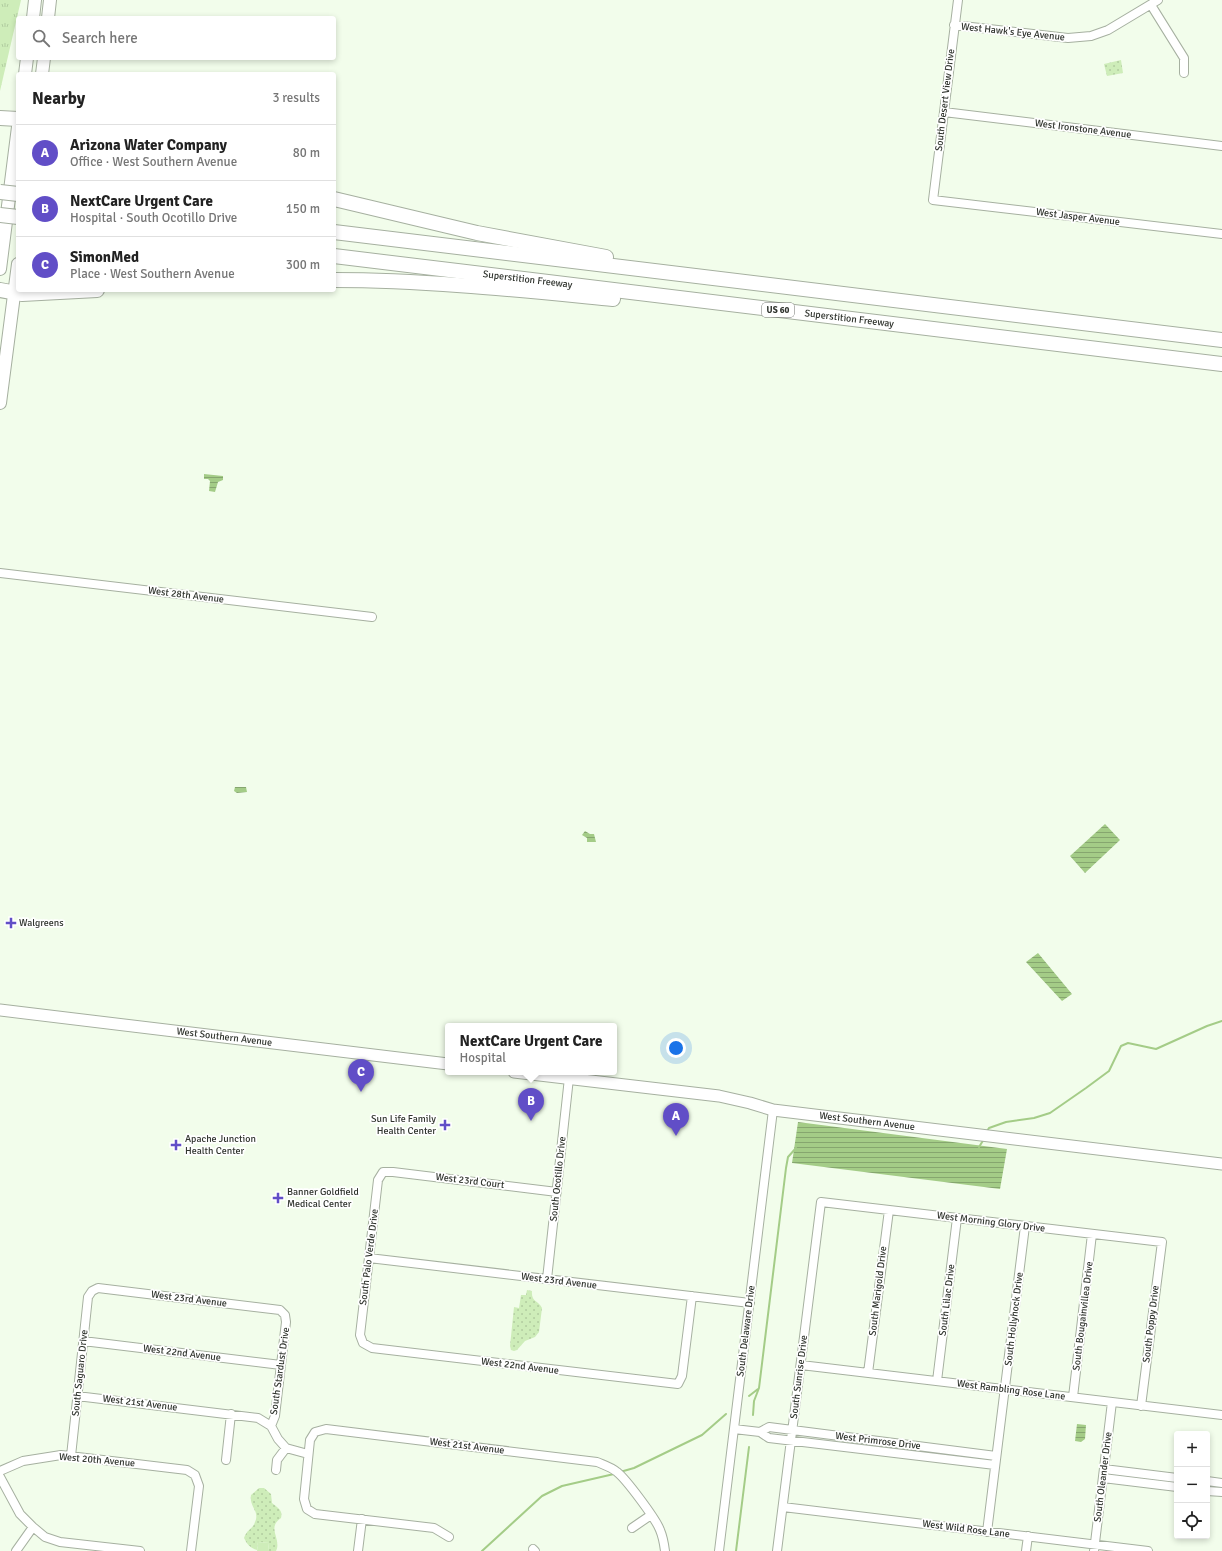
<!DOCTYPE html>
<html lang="en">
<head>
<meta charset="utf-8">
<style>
	body { margin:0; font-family:Signika,sans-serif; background:#f6f6f6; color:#222 }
	.controls { position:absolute; right:12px; bottom:12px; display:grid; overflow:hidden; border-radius:4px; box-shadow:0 2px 6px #0003 }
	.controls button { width:36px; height:36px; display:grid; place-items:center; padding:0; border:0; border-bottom:1px solid #e0e0e0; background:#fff; color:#222; font:20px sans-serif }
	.you { position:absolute; left:676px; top:1048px; width:14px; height:14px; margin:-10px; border:3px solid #fff; border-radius:50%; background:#1a73e8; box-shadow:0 0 0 6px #1a73e833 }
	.badge { display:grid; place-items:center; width:26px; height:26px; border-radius:50%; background:#614ec7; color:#fff; font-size:13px; font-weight:700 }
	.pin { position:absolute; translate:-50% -33px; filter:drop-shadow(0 1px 2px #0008) }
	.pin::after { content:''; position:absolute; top:21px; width:14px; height:12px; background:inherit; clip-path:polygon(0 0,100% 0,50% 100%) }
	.popup { position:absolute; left:445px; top:1023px; width:172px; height:52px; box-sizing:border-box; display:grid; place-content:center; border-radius:4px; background:#fff; filter:drop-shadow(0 1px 3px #0005); font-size:13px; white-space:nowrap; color:#767676 }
	.popup b { font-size:15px; color:#222 }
	.popup::after { content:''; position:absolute; left:50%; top:100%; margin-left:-8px; border:8px solid transparent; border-top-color:#fff }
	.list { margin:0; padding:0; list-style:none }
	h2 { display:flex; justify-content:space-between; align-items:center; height:52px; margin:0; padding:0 16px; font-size:17px }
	h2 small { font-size:13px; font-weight:400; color:#767676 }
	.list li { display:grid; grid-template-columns:26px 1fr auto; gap:12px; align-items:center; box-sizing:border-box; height:56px; padding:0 16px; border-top:1px solid #e0e0e0 }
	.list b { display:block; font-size:15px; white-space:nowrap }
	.list p { margin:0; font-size:13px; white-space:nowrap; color:#767676 }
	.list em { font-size:13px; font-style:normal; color:#767676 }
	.icon { flex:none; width:22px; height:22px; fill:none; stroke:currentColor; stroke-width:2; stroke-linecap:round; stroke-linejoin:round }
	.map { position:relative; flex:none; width:1222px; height:1551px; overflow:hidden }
	.search { position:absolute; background:#fff; box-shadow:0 2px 6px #0003; left:16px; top:16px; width:320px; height:44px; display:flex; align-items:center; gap:10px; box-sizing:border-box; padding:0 14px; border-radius:4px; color:#767676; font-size:15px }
	.panel { position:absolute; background:#fff; box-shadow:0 2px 6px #0003; left:16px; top:72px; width:320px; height:220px; border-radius:4px }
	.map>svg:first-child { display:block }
</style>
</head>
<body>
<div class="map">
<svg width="1222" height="1551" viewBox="0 0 1222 1551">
	<defs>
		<pattern id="grass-tufts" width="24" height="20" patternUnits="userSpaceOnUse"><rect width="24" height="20" fill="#ceedb9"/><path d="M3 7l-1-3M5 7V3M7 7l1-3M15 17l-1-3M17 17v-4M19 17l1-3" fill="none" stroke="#b1cc9f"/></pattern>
		<pattern id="park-dots" width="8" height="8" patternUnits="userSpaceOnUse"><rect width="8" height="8" fill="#ceedb9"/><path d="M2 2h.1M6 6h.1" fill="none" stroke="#b1cc9f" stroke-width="1.8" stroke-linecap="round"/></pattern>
		<pattern id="water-rules" width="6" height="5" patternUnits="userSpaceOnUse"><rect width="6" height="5" fill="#a4cc87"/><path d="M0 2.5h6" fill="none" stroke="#86a66f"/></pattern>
	</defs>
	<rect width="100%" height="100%" fill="#f2fdeb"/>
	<path fill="url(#grass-tufts)" d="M0,0H21L0,91Z"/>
	<path fill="url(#park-dots)" d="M1121,60L1123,73L1107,76L1104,64Z
		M527,1290L532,1291C531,1302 538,1300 542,1308L539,1332L535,1337L525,1341L517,1350L514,1351L511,1350L510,1346L514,1307L519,1308L521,1295H526Z
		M259,1488H264L271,1494L272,1503C278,1508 283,1510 281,1518C266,1528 282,1539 276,1551H268L269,1543L258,1542L257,1550C250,1548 247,1544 244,1538C247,1529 253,1529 255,1522C260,1511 249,1507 251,1495Z"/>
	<path fill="#ceedb9" d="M258,1542L269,1543L268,1551H257Z"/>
	<path fill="url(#water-rules)" d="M204,474L223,476V480L218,482L215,492L209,491L210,481L208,479H204Z
		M235,787H246L247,792L237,793L234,791Z
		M1105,824L1120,840L1085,873L1070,856Z
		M585,831L590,834H594L596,842H587V838L582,835Z
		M1038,953L1072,994L1062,1001L1026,962Z
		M798,1122L1007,1149L1000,1189L792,1163Z
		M1077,1424L1086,1425L1085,1439L1081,1442L1075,1441Z"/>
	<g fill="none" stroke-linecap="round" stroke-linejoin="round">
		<path stroke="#a4cc87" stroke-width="2" d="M987,1131L989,1128L1006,1122L1034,1118L1050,1113L1086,1088L1109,1071L1121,1046L1128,1043L1156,1049L1207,1026L1222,1021
			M979,1147L984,1139
			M749,1396L758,1389
			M753,1415L754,1401L759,1388L786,1168L788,1157L796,1148
			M620,1472L634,1468L702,1435L726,1414
			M482,1551L542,1496L562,1486L614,1474
			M736,1551L749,1447"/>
		<g stroke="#a6b0a0" stroke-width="10">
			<path id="street" d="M958,0L933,200L1222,234
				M1151,5L1184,58V73
				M954,25L1068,38L1091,36L1108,30L1158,0
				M944,112L1222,146
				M0,573L372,617
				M557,1192L393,1172H383L378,1180L360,1335L363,1343L372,1348L678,1384L682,1376L692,1296
				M369,1258L750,1303
				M547,1279L569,1078
				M83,1341L281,1365
				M801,1365L1222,1415
				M868,1373L889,1210
				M937,1381L957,1218
				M77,1396L258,1418L271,1426L278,1439L286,1448L308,1454
				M1073,1397L1092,1234
				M734,1429L760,1432L769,1438L995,1465
				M760,1432L769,1427L996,1456
				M71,1456L88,1297L92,1291L98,1288L280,1310L285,1315L286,1322L275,1416L271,1426
				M226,1460L231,1414
				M1104,1469L1177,1478
				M276,1470L277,1460L286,1448
				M0,1471L23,1461L61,1455L187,1470L195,1475L199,1486L191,1551
				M0,1477L20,1514L33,1527L45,1537L60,1542L140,1551
				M1103,1478L1177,1487
				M1207,1481L1222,1483
				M1207,1491L1222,1492
				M783,1507L1148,1551
				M632,1528L651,1515
				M987,1532L1025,1226
				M449,1537L434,1528L315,1514L307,1509L304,1499L310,1440L315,1432L326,1429L597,1462C604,1465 611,1467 617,1472C626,1479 656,1519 660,1530C663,1537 664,1543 665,1551
				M533,1549L535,1551
				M16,1551L33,1527
				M358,1551L362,1519
				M719,1551L773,1110
				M777,1551L821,1202L1162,1242L1141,1406
				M1026,1551L1028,1536
				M1094,1551L1112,1402"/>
		</g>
		<g stroke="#a6b0a0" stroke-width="13">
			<g id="secondary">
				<path id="s1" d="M0,1010L448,1064"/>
				<path id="s2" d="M514,1072L719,1096L750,1103L773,1110L1222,1164"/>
			</g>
		</g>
		<g stroke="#a6b0a0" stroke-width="14">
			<path id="primary" d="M33,18L35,0
				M48,18L50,0
				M25,74L27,58
				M42,74L44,58
				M0,269L18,127
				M0,403L18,264"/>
		</g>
		<g stroke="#a6b0a0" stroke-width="16">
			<g id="highway">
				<path d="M0,118L18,119"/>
				<path d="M334,199L477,233L606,257"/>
				<path d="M334,232L1222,340"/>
				<path id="s3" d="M334,256L1222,364"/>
				<path d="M334,280C427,280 520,290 613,299"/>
				<path d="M0,290L22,294L97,290"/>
			</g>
		</g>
		<use href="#street" stroke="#fff" stroke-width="8"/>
		<use href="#secondary" stroke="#fff" stroke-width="11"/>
		<use href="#primary" stroke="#fff" stroke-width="12"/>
		<use href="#highway" stroke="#fff" stroke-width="14"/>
		<g stroke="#a6b0a0" stroke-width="16" stroke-linecap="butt">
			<path id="highway-bridge" d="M0,192L18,194
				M0,215L18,217"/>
		</g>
		<use href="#highway-bridge" stroke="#fff" stroke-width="14"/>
	</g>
	<g fill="#614ec7" stroke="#fff" stroke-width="1.5">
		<path d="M9 917h4v4h4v4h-4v4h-4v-4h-4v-4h4z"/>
		<path d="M443 1119h4v4h4v4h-4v4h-4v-4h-4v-4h4z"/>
		<path d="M174 1139h4v4h4v4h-4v4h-4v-4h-4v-4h4z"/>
		<path d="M276 1192h4v4h4v4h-4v4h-4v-4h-4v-4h4z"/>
	</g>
	<g text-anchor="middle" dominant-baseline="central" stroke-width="3.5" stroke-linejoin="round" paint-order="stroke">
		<rect fill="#fff" stroke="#6e716d" stroke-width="1" x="762" y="303" width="32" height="14" rx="3"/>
		<g font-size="9" font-weight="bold" fill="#30342e">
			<text x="778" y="310">US 60</text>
		</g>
		<g font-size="10" fill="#30342e" stroke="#fff">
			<text transform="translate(1013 32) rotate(6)">West Hawk's Eye Avenue</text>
			<text transform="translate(945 100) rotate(-83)">South Desert View Drive</text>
			<text transform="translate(1083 129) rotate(7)">West Ironstone Avenue</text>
			<text transform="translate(1078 217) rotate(7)">West Jasper Avenue</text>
			<text stroke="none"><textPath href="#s3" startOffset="195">Superstition Freeway</textPath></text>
			<text stroke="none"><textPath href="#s3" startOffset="519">Superstition Freeway</textPath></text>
			<text transform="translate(186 595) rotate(7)">West 28th Avenue</text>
			<text stroke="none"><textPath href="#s1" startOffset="226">West Southern Avenue</textPath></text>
			<text stroke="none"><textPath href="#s2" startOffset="357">West Southern Avenue</textPath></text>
			<text transform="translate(558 1179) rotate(-84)">South Ocotillo Drive</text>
			<text transform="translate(470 1181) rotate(7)">West 23rd Court</text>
			<text transform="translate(991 1222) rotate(7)">West Morning Glory Drive</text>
			<text transform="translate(369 1257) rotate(-83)">South Palo Verde Drive</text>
			<text transform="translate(559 1281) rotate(7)">West 23rd Avenue</text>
			<text transform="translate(878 1291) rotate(-83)">South Marigold Drive</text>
			<text transform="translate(189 1299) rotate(7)">West 23rd Avenue</text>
			<text transform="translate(947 1300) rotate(-83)">South Lilac Drive</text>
			<text transform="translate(1083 1316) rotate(-83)">South Bougainvillea Drive</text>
			<text transform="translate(1014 1319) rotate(-83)">South Hollyhock Drive</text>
			<text transform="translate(1151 1324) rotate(-83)">South Poppy Drive</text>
			<text transform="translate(746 1331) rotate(-83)">South Delaware Drive</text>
			<text transform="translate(182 1353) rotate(7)">West 22nd Avenue</text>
			<text transform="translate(520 1366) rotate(7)">West 22nd Avenue</text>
			<text transform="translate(280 1371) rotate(-82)">South Stardust Drive</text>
			<text transform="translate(80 1373) rotate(-84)">South Saguaro Drive</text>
			<text transform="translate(799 1377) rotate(-83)">South Sunrise Drive</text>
			<text transform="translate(1011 1390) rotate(7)">West Rambling Rose Lane</text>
			<text transform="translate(140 1403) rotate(7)">West 21st Avenue</text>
			<text transform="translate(878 1441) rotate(7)">West Primrose Drive</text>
			<text transform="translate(467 1446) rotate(7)">West 21st Avenue</text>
			<text transform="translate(97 1460) rotate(5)">West 20th Avenue</text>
			<text transform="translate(1103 1477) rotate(-83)">South Oleander Drive</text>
			<text transform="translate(966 1529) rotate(7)">West Wild Rose Lane</text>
		</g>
		<g font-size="10" fill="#30342e" stroke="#fff" text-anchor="start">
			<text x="19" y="923">Walgreens</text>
			<text x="436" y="1119" text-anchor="end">Sun Life Family<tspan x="436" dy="12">Health Center</tspan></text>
			<text x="185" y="1139">Apache Junction<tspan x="185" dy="12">Health Center</tspan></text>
			<text x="287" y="1192">Banner Goldfield<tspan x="287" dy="12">Medical Center</tspan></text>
		</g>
	</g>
</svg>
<div class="controls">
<button>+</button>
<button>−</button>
<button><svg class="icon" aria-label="locate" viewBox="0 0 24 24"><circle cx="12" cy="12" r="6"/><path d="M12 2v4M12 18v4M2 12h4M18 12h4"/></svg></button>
</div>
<div class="you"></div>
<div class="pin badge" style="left:676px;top:1136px">A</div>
<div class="pin badge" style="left:531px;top:1121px">B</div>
<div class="popup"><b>NextCare Urgent Care</b>Hospital</div>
<div class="pin badge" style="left:361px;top:1092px">C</div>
<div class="search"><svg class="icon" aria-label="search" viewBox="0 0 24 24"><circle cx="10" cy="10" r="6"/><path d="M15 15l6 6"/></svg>Search here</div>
<section class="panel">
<h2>Nearby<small>3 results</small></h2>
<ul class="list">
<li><span class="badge">A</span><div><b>Arizona Water Company</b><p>Office · West Southern Avenue</p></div><em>80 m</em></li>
<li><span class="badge">B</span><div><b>NextCare Urgent Care</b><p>Hospital · South Ocotillo Drive</p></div><em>150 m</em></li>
<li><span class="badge">C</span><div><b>SimonMed</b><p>Place · West Southern Avenue</p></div><em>300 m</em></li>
</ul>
</section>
</div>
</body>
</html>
